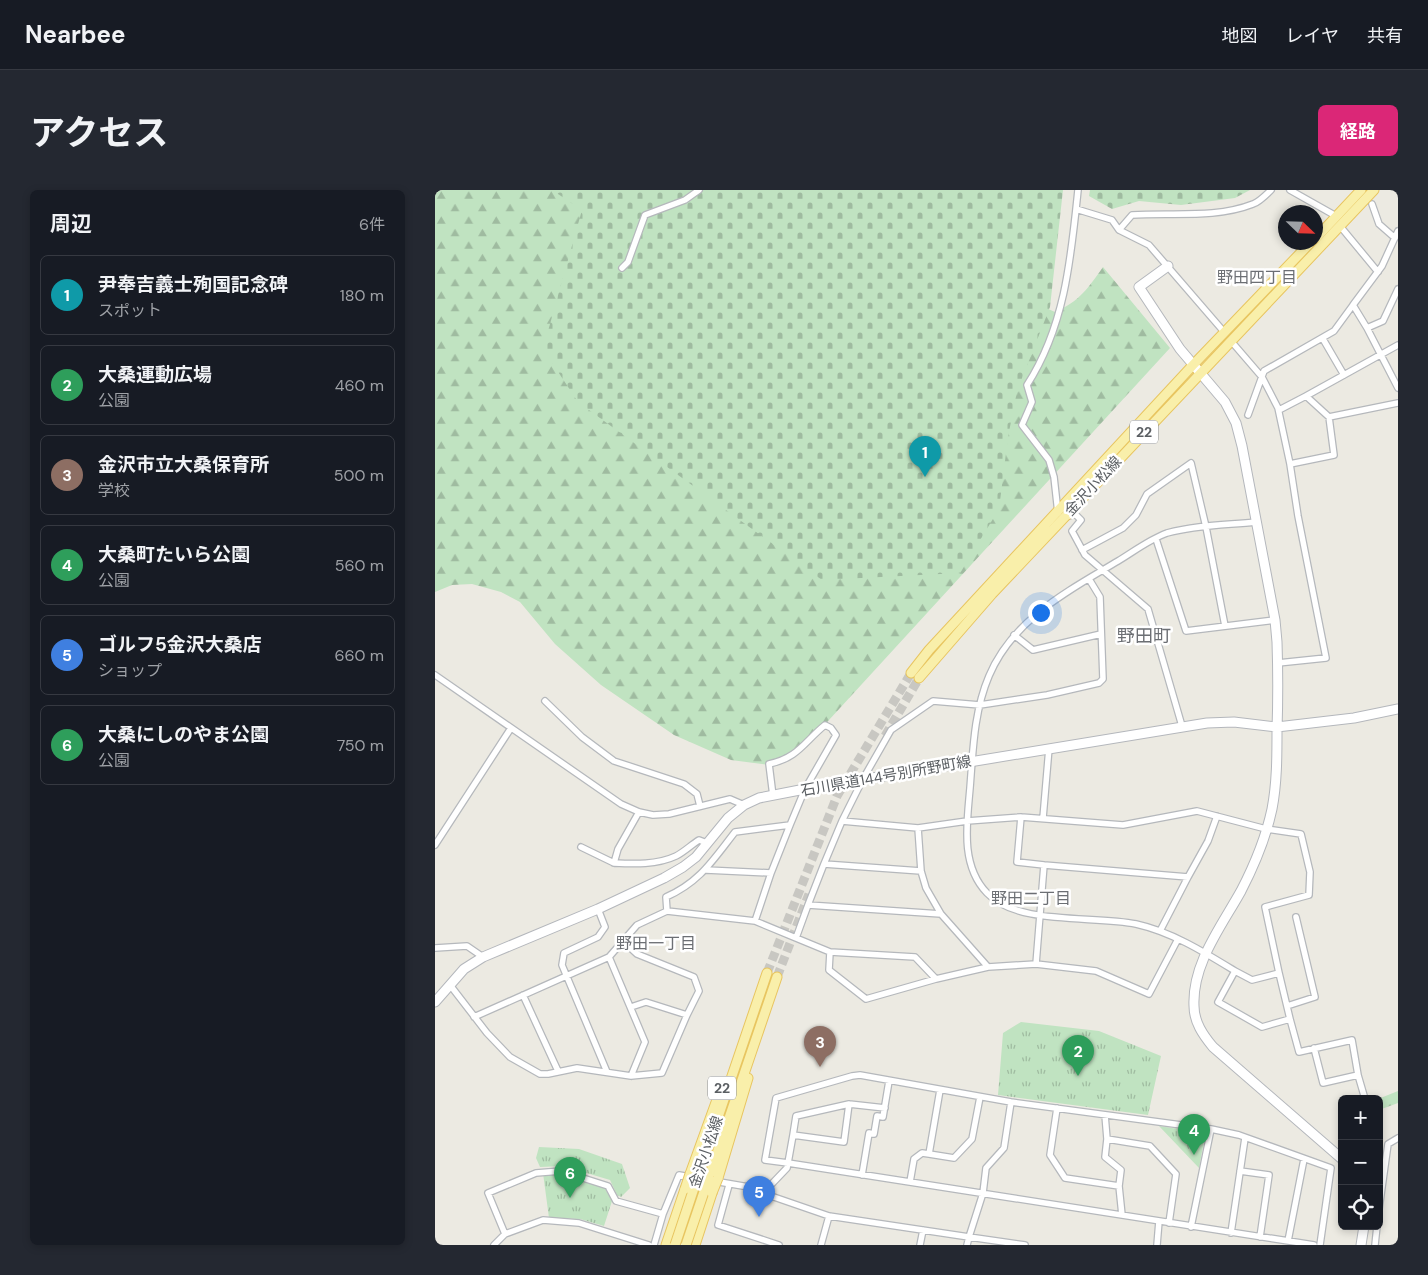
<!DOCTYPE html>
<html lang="ja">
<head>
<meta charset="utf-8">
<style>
	body { margin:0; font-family:"DM Sans","Noto Sans JP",sans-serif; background:#242831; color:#f1f3f6 }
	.controls { position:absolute; right:15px; bottom:15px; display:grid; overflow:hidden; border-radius:8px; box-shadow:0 2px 8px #0003 }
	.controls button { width:45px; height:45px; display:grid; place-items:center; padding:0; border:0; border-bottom:1px solid #363941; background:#171b24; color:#f1f3f6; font:25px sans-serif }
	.compass { position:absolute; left:843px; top:15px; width:45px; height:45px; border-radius:50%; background:#171b24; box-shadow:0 2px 8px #0003; rotate:113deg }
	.you { position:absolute; left:605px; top:422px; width:18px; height:18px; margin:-12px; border:4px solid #fff; border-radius:50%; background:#1a73e8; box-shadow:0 0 0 8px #1a73e833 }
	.badge { display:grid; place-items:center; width:32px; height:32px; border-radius:50%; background:#db2777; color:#fff; font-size:16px; font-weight:700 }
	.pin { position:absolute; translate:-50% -41px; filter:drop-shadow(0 1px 2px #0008) }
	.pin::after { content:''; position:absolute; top:26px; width:18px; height:15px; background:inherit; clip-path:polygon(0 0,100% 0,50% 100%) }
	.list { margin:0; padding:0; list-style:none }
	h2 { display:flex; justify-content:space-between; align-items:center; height:65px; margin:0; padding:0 20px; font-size:21px }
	h2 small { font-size:16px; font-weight:400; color:#9ea1a6 }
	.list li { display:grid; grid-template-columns:32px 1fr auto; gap:15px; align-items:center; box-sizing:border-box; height:80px; margin:0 10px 10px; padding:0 10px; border:1px solid #363941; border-radius:8px }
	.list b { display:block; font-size:19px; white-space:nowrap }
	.list p { margin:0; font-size:16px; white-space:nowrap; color:#9ea1a6 }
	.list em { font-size:16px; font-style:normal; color:#9ea1a6 }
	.icon { flex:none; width:28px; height:28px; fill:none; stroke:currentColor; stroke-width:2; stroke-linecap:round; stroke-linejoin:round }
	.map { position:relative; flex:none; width:963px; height:1055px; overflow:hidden; border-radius:8px }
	header { display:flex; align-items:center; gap:30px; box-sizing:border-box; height:70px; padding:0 25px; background:#171b24; border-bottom:1px solid #363941 }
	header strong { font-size:24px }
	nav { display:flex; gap:28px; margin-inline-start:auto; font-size:18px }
	.intro { display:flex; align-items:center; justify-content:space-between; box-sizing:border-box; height:120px; padding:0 30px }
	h1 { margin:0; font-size:35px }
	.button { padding:12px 22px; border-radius:8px; background:#db2777; color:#fff; font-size:18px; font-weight:700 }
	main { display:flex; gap:30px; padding:0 30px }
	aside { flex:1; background:#171b24; border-radius:8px; box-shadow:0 2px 8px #0003 }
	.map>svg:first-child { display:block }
</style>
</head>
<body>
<header>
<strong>Nearbee</strong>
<nav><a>地図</a><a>レイヤ</a><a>共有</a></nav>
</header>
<div class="intro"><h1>アクセス</h1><a class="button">経路</a></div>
<main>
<aside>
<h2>周辺<small>6件</small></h2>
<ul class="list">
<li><span class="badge" style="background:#0f9aa8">1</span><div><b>尹奉吉義士殉国記念碑</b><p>スポット</p></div><em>180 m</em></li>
<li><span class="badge" style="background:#2e9e5b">2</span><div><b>大桑運動広場</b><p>公園</p></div><em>460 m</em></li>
<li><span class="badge" style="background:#8d6e63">3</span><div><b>金沢市立大桑保育所</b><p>学校</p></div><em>500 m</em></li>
<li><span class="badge" style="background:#2e9e5b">4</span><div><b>大桑町たいら公園</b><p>公園</p></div><em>560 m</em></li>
<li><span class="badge" style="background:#3f7fe0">5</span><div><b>ゴルフ5金沢大桑店</b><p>ショップ</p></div><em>660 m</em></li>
<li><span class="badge" style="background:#2e9e5b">6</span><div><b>大桑にしのやま公園</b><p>公園</p></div><em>750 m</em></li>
</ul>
</aside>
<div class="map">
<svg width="963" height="1055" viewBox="0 0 963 1055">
	<defs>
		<pattern id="forest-firs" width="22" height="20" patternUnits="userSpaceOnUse" patternTransform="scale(1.25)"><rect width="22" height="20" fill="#c0e3c1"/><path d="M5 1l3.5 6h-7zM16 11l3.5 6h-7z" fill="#9fbba0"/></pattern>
		<pattern id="cemetery-stones" width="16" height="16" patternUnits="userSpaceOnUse" patternTransform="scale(1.25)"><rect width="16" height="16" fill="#c0e3c1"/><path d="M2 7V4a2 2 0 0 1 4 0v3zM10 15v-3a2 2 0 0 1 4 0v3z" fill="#9fbba0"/></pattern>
		<pattern id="park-tufts" width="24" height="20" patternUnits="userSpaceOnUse" patternTransform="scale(1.25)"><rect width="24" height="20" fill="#c0e3c1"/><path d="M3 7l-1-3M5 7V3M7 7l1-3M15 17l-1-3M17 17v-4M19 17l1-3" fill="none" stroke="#9fbba0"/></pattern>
	</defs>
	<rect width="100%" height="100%" fill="#eceae2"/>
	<path fill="url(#forest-firs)" d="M0,0H222L602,114L620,122C644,112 654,97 668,77L735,158L383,542L370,549L342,576L296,570L239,545L166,495L120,454L85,412L66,402L37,394L17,395L0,402Z
		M963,901V913L944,920V909H943Z"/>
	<path fill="url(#cemetery-stones)" d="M117,0H628L615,117L582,201L573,247L564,319L525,383L387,390L143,212L108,159L147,20Z
		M655,0H815L800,8L746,15L704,11L677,19L654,6Z"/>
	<path fill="url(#park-tufts)" d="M586,832L664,841L726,866L713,925L563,905L568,843Z
		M724,936L763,942L769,951L764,978Z
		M104,957L144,959L187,974L195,998L186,1007L182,1005L175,990L128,976L105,977L101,968Z
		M126,981L168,995L177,1011L169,1036L145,1029L114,1028L108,983Z"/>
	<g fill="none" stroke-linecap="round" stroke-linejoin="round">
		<path stroke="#c8c7c2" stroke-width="9" stroke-dasharray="9 4.5" stroke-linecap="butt" d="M450,546L484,488
			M332,783L402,606L476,483
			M342,787L374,704"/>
		<g stroke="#b5b8bc" stroke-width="8">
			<path id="street" d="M855,0L901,26
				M937,14L944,34L960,48
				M641,19L677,30L684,40L714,55L790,143
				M905,36L943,82
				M684,40L697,25C736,22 780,29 818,14C824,12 831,5 836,0
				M187,78L193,72L210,25L250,10L264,0
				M963,99L948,131L932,138L963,198
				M918,115L947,76L963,41
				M888,149L909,185
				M796,151L827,187L843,218L846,219L871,206
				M963,155L871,206L894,227L963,213
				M843,218L855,274L899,265L894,227
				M813,225L829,181L899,141L918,115L932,138
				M623,323L619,287L614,270L587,235L597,212L592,195C630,136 636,68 643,0
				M631,327L640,324L646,330L637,341L650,365L713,419L747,536
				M821,332C792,335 761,335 732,343C715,349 698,362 683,371C633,401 578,429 554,486C539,521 538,560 535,598C532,633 525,675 552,703C583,736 659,725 701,734C737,742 769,762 800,781L783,812L827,837L855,829L864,862L917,850L923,885L888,893L879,858
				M721,349L751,441L840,430
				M647,360L688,338L701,325L712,304L756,273L771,337L790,436
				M579,445L598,460L666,444
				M843,473L891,468L863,326L855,274
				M0,485L186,614L204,622L218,625L234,624L295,609L309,615
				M110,511L147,547L179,571L249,594L262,604L265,616
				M608,628L614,558
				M407,631L428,589L456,540L498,511L545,515L612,505L664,493L668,489L665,407L654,389
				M483,638L407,631L389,674L486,681
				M0,655L76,538
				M146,657L179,673L183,659L204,622
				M179,673C199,674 222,675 241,666C249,662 256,655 264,650L272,653
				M609,675L753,687L773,651L782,626
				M271,680L336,683L355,635
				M373,715L389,674
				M163,719L170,737L163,747L129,763L127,775L172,882
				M232,721L320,731L336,683
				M506,724L553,777L601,774L609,675L582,672L586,627
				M320,731L361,748L373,715L506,724L491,698L486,681L483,638L532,631L586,627L688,635L762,621L831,639L866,644L875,682L874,705L830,717L844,783
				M725,741L753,687
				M361,748L395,762
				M0,758L32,756L48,767
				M174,767L210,852L196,886
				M601,774L661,781L714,804L743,749
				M800,781L817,790L844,783L855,829
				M501,789L431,809L394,780L395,762L480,767L501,789L553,777
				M15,795L52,843L75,867L105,884H113L142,878L196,886L227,883L252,825L264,801L259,787L202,764L189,752
				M88,805L123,881
				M852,816L880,807L861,727
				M196,817L211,812L252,825
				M39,827L174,767L202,735L232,721L231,707C265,692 278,670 300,642L355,635L370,599L401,545L396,538L390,535C369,552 363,568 334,574L338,606
				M923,885L930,909
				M576,912L569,958L551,978L548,1003L534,1047L590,1055
				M450,918L414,914L409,952L358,945L353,973L330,970L341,908L417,886L425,885L576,912L776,939L804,945L896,978L885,1055
				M622,918L615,965L630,988L684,996L687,1025
				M670,925L672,949L715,956L741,984L734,1033
				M358,945L361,926L414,914
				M672,949L670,967L686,980L684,996
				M494,964L519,968L537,949L545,907
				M805,981L834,985L825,1047
				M427,985L434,943L439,944L442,926L448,927L454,891
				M475,992L479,969L487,963L494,964L505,900
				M294,995L283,1035L344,1055
				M944,1019L953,954L963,948
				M228,1024L244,985L331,1000
				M756,1037L776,939
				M796,1043L810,948
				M70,1044L53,1003L101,983L126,981L173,996L181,1011L228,1024L219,1055
				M853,1051L869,969
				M59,1055L70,1044L108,1030L144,1033L214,1055
				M386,1055L394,1026
				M485,1055L488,1040
				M532,1055L534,1047L394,1026L336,1006L331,1000L352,978L353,973L879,1055
				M722,1055L724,1031
				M940,1055L942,1036"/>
		</g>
		<g stroke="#b4b7bc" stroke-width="11">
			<path id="secondary" d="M733,76L704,97L745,159L790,212L801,233L807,256L840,430L842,452C843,481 843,510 842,540C842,566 842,593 837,619C831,647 819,676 806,701C786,737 757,774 759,816C759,832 768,845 778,857L907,969
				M0,812L29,779L48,767L163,719L229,688L248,677L261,667L293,628L309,615L324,608L370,599L772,533L799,532L842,537L919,528L963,519
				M926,1055L929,1036"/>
		</g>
		<g stroke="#e8c560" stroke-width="11">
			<path id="primary" d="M881,48L926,0
				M476,483L494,460L758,175L876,52
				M484,488L557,404L939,0
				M255,984L284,904
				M263,986L332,783
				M274,987L342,787
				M283,988L313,888
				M231,1055L250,999
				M260,1055L277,1003"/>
		</g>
		<use href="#street" stroke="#fff" stroke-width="5.5"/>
		<use href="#secondary" stroke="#fff" stroke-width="9"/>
		<use href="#primary" stroke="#f9efaa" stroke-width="9"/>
		<g stroke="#e8c560" stroke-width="11" stroke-linecap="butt">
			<path id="primary-bridge" d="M250,999L255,984
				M277,1003L283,988
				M240,1055L263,986
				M251,1055L274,987"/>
		</g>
		<use href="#primary-bridge" stroke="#f9efaa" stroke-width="9"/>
	</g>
	<g text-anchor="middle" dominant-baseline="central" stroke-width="5" stroke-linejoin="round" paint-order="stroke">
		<g fill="#fff" stroke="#8c8e91" stroke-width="1">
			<rect x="695" y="230.5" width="28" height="23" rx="4"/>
			<rect x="273" y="886.5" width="28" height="23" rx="4"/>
		</g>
		<g font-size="14" font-weight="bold" fill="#5a5e62">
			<text x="709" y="242">22</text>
			<text x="287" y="898">22</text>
		</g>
		<g font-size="15" fill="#5a5e62" stroke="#fff">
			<text transform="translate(658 296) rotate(-47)">金沢小松線</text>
			<text transform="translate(451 586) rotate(-10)">石川県道144号別所野町線</text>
			<text transform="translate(271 962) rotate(-71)">金沢小松線</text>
		</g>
		<g font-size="16" fill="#6c6f74" stroke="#fff">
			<text x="822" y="87">野田四丁目</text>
			<text x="596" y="708">野田二丁目</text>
			<text x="221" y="753">野田一丁目</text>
		</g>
		<g font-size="18" fill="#6c6f74" stroke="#fff">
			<text x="709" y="446">野田町</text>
		</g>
	</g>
</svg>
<div class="controls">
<button>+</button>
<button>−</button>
<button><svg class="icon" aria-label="locate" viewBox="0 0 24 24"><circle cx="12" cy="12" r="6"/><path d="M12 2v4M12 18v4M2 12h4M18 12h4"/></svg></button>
</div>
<svg class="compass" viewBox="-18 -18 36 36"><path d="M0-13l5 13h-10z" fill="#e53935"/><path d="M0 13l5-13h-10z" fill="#9ea1a6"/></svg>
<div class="you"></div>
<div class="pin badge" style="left:490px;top:287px;background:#0f9aa8">1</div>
<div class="pin badge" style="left:643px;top:886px;background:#2e9e5b">2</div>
<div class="pin badge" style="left:385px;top:877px;background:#8d6e63">3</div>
<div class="pin badge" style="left:759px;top:965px;background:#2e9e5b">4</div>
<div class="pin badge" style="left:324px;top:1027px;background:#3f7fe0">5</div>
<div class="pin badge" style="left:135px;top:1008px;background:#2e9e5b">6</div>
</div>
</main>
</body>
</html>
